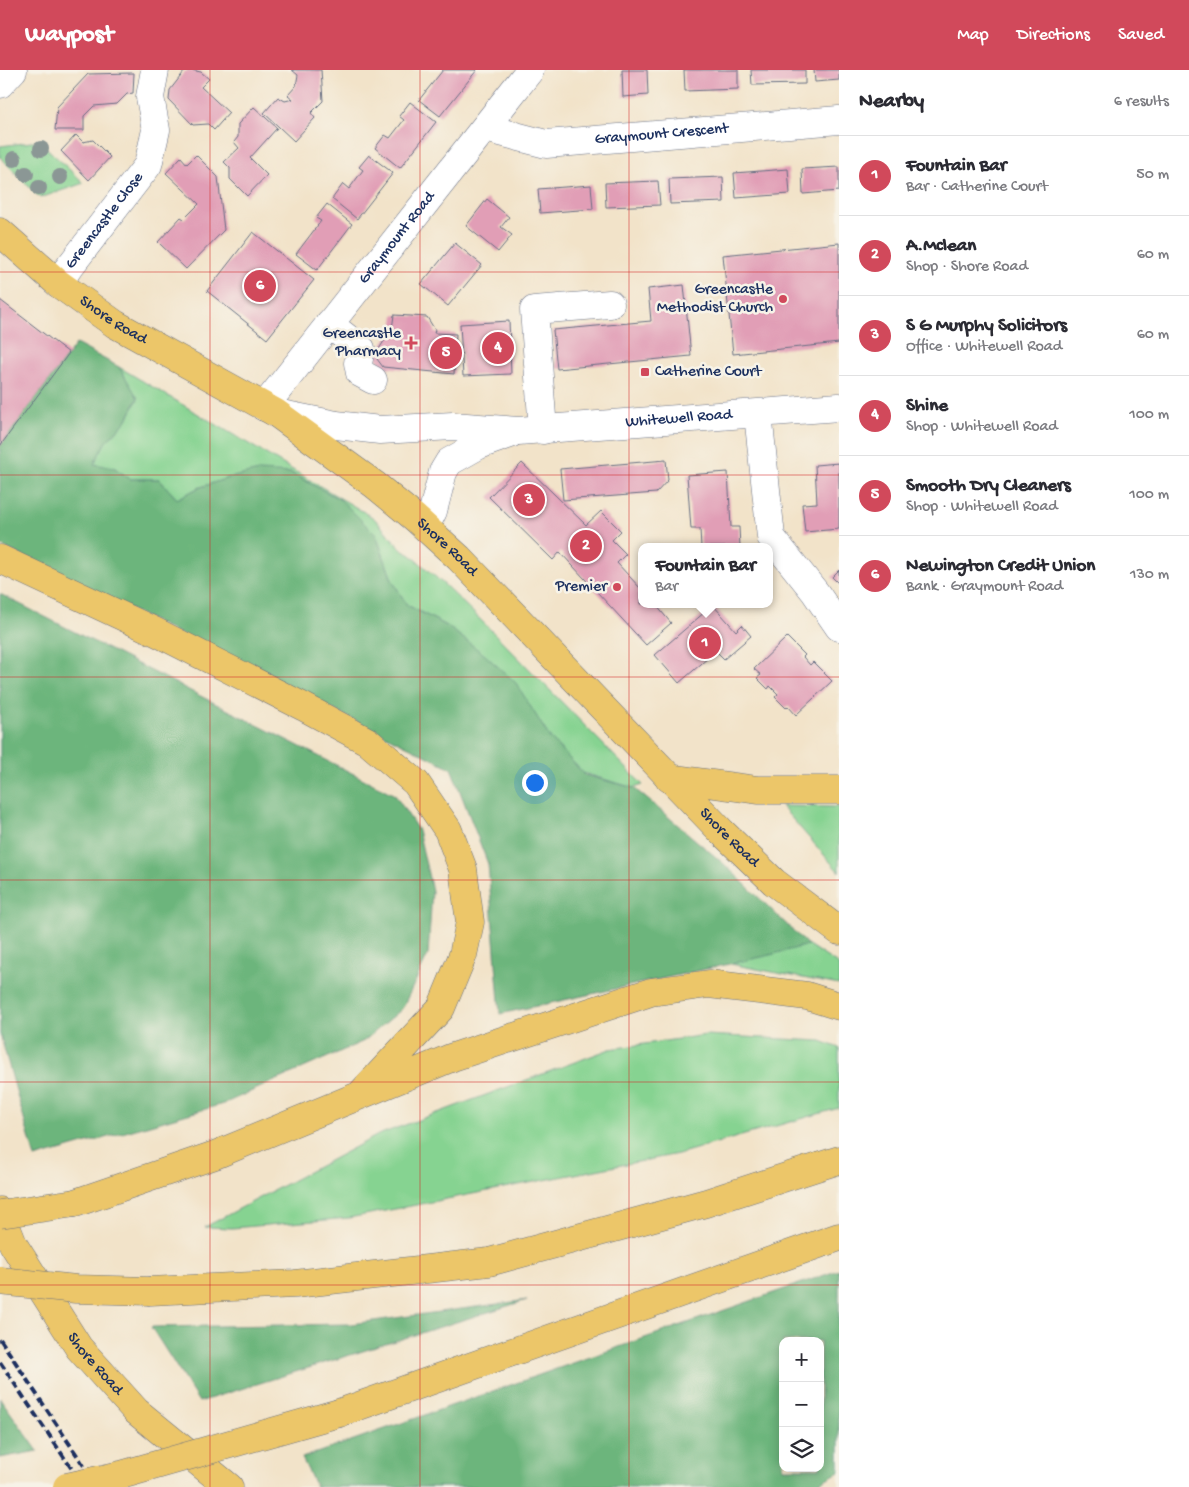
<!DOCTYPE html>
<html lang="en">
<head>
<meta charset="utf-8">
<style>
	body { margin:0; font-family:"Gochi Hand",sans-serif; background:#f2f2f3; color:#2b2b33 }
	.controls { position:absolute; right:15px; bottom:15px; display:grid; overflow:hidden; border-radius:10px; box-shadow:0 2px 12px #0003 }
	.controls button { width:45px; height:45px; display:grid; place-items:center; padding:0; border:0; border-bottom:1px solid #e1e1e2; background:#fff; color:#2b2b33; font:25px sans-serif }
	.you { position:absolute; left:534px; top:712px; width:18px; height:18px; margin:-12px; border:4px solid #fff; border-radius:50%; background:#1a73e8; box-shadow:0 0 0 8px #1a73e833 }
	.badge { display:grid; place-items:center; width:32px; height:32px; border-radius:50%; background:#d1495b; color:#fff; font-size:16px; font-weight:700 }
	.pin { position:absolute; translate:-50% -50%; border:2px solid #fff; box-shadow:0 1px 5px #0006 }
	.popup { position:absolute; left:638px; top:473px; width:135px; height:65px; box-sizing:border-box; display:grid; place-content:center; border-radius:10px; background:#fff; filter:drop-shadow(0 1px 4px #0005); font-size:16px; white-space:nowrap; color:#7c7c81 }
	.popup b { font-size:19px; color:#2b2b33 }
	.popup::after { content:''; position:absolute; left:50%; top:100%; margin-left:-10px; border:10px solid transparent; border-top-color:#fff }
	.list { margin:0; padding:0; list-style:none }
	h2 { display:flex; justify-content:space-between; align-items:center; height:65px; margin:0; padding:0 20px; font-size:21px }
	h2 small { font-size:16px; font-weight:400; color:#7c7c81 }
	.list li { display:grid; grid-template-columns:32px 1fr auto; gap:15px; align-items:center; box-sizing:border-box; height:80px; padding:0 20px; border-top:1px solid #e1e1e2 }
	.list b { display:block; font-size:19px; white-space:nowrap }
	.list p { margin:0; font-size:16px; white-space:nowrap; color:#7c7c81 }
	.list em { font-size:16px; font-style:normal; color:#7c7c81 }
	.icon { flex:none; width:28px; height:28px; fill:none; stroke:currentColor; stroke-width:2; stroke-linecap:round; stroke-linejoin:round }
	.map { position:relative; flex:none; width:839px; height:1417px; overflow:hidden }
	header { display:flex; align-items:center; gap:30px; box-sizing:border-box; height:70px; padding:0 25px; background:#d1495b; color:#fff }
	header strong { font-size:24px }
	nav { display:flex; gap:28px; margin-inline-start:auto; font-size:18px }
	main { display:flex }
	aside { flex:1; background:#fff }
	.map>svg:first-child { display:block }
</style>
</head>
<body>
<header>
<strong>Waypost</strong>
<nav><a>Map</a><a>Directions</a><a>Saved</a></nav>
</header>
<main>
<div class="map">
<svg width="839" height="1417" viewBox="0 0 839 1417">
	<rect width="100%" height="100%" fill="#f7f3e8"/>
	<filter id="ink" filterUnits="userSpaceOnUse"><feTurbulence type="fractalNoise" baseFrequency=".02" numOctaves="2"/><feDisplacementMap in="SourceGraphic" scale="10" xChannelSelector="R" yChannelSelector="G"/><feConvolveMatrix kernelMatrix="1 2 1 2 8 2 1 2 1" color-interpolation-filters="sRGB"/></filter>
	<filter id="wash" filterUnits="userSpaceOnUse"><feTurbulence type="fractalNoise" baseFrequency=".0096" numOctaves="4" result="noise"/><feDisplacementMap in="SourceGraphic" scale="20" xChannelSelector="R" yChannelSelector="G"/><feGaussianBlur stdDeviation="1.12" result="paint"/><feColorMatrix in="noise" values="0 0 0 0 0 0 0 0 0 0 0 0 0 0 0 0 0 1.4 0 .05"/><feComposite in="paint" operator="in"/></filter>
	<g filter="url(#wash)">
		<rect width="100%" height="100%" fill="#f2e3c9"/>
		<path fill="#86d391" stroke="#508178" d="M39,71L84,113L40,128L0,87V76Z
			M119,297L374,448L403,481L411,485L448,518L490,559L643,715L634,718L583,703L551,669L506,604L447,556L407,535L392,510L376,465L341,430L291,403L228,408L198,418L177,429L159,409H130L115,398L93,394L105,373L126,351L138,329Z
			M781,736L839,737V802Z
			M807,874L839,895V915L731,894Z
			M706,965L821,971L839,978V1038L678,1084L349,1148L232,1158L205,1157L378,1065L610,979Z"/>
		<path fill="#6cb57b" stroke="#44726c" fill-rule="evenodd" d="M76,274L119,297L138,328L126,351L105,373L94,394L115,398L130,409H159L177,429L198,418L228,408L259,401L291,403L341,430L376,465L392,510L407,535L447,556L485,585L516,613L550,668L585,705L634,718L723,793L808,875L766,886L500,944L488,794L451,698L0,475V376Z
			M0,524L395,725L418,760L432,821L428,885L402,939L364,971L223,1034L35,1088L0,964Z
			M839,1200V1402L811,1417H316L302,1388ZM783,1271H820V1398H783Z
			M527,1230L199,1332L151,1257L351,1254Z
			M0,1328L38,1381L0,1388Z"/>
		<g id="blocks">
			<path fill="#e19eb6" d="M191,0L201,2L209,9L201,17L229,43L214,60L208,54L193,55L169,30L170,20L184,2Z
				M292,0H321L323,31L311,43L315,48L294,71L264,43L278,27L285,31L293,29L288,25L296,16L298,5Z
				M443,0H477L440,46L419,30Z
				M622,0H647L648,25L623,27Z
				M684,0H738V19L685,21Z
				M751,0H805V14L752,15Z
				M814,0H839V10L815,12Z
				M134,3L133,23L127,24L117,34L94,36L84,46V60H55L57,37L88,4Z
				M410,32L436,52L400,98L375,78L385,65L390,68L404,50L399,46Z
				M254,37L277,58L250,88L267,105L247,126L230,109V98L224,92L239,78L234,72L238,67V54Z
				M76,65L83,72L93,70L110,87L89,110L61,81Z
				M196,85L218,107L224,160L186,199L158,172L181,147L184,149L199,134L166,103L181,87L187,94Z
				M369,85L393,103L357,149L332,129L343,114L349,119L363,100L359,97Z
				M839,97V121L803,124L802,99Z
				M788,99L790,124L736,128L734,103Z
				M723,107L724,132L670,134L669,109Z
				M658,111L660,135L606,137L605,113Z
				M591,115L593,139L540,143L538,119Z
				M487,129L509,147L501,157L512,165L498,182L466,156Z
				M327,134L352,154L317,200L296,184L321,151L316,148Z
				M253,162L314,210L267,269L207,221Z
				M455,173L482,195L448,236L421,214Z
				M839,173V273L733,284L723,185Z
				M684,215L691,286L557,299L553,260L651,251L648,219Z
				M0,230L69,283L0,376Z
				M394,245L427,247L435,260L434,263L456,264L454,304L383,297L377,289V282L392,259Z
				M509,251L511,304L463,306L460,254Z
				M666,390L668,410L656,423L563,430L560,399Z
				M522,393L586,455L601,441L621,461L612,470L626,484L617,493L641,519V534H657L656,535L671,553L646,575L560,482L553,490L489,427Z
				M839,393V459L805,462L802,434L817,433L815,395Z
				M728,402L731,457H739L740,477H701L700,459H691L687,405Z
				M839,500V514L832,507Z
				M713,535L736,561L742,555L751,566L724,589L716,581L679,613L655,585Z
				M787,567L805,585L803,587L810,595L813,592L832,611L796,645L788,636L786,638L775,627L778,624L770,616L768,619L757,608L761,605L754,599Z"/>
		</g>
	</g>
	<g filter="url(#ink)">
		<use href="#blocks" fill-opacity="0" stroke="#666e83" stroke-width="1"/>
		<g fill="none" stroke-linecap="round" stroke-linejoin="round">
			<g stroke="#666e83" stroke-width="29">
				<g id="minor">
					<path d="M0,14L13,0"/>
					<path id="s1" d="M485,58L546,74L839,50"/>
					<path id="s2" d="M59,214L67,200L148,95L156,60L150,27L155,0"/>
					<path d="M329,254L361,279L358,293L360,303L373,310"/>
					<path id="s3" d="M264,337L530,0"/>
					<path id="s4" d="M276,343L336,355L380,360L453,356L518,361L839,337"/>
					<path d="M758,344L771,467L815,522L839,557"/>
					<path d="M543,360L534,240L610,234"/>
					<path d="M425,457L433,441L443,402L449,392L479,375L510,364"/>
				</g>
			</g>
			<g stroke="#666e83" stroke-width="29">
				<g id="major">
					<path id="s5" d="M0,162L59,214L115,254L276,343L375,415L415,448L459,488L722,762L774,812L839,861"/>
					<path id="s6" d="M0,1141L13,1174L79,1278L136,1341L229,1417"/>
				</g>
			</g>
			<g stroke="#666e83" stroke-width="29">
				<path id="highway" d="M0,489L156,562L304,637L367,671L416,713L448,760L463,799L470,852L463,885L441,938L360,1025
					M669,708L758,720H839
					M75,1133L215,1085L453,987L651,922L709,914L807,926L839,936
					M150,1221L295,1214L489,1192L706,1133L839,1090
					M339,1343L839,1167"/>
			</g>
			<use href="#minor" stroke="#fff" stroke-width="28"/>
			<use href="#major" stroke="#ecc669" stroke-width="28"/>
			<use href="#highway" stroke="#ecc669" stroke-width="28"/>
			<path stroke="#1b2f5e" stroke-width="4" stroke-dasharray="8 4" stroke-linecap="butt" d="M0,1269L98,1417
				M0,1292L84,1417"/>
			<g stroke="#666e83" stroke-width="29" stroke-linecap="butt">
				<path id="highway-bridge" d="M0,1144L75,1133
					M0,1211L76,1219L150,1221
					M67,1417L121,1405L339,1343"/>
			</g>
			<use href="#highway-bridge" stroke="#ecc669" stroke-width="28"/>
		</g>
		<g fill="#8b9795">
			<circle cx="41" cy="79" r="8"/>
			<circle cx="14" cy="89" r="8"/>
			<circle cx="26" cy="104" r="8"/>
			<circle cx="60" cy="107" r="8"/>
			<circle cx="39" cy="118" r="8"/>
		</g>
	</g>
	<path fill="none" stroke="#d62828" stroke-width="1" stroke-opacity="0.55" d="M210,0V1417M420,0V1417M629,0V1417M0,202H839M0,405H839M0,607H839M0,810H839M0,1012H839M0,1215H839"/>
	<g fill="#d1495b" stroke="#f7f3e8" stroke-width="2">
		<circle cx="783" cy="229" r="5"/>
		<path d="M408.5 265.5h5v5h5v5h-5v5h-5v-5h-5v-5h5z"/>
		<rect x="640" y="297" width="10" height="10" rx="2.5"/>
		<circle cx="617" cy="517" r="5"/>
	</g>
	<g text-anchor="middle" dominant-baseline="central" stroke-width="5" stroke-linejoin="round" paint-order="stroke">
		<g font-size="16" fill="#1b2f5e" stroke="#f7f3e8">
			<text stroke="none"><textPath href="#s1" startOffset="179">Graymount Crescent</textPath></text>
			<text stroke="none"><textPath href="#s2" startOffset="78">Greencastle Close</textPath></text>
			<text stroke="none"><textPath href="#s3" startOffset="215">Graymount Road</textPath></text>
			<text stroke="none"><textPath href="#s5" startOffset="144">Shore Road</textPath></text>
			<text stroke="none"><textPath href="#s4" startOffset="405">Whitewell Road</textPath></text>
			<text stroke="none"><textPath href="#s5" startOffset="549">Shore Road</textPath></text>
			<text stroke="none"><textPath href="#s5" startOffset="954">Shore Road</textPath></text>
			<text stroke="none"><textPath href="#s6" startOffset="181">Shore Road</textPath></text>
		</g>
		<g font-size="16" fill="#1b2f5e" stroke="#f7f3e8" text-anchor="end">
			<text x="773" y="220">Greencastle<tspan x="773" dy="18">Methodist Church</tspan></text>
			<text x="401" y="264">Greencastle<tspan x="401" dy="18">Pharmacy</tspan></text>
			<text x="655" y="302" text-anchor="start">Catherine Court</text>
			<text x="607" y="517">Premier</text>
		</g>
	</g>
</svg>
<div class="controls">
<button>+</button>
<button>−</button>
<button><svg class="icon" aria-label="layers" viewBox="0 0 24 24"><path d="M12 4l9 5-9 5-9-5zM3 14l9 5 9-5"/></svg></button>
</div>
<div class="you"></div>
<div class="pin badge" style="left:705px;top:573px">1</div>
<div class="popup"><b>Fountain Bar</b>Bar</div>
<div class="pin badge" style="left:586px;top:476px">2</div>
<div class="pin badge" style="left:529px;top:430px">3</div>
<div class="pin badge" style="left:498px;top:278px">4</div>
<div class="pin badge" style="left:446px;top:283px">5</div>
<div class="pin badge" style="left:260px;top:216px">6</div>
</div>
<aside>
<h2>Nearby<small>6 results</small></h2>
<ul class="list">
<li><span class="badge">1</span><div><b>Fountain Bar</b><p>Bar · Catherine Court</p></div><em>50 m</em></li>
<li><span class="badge">2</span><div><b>A.Mclean</b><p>Shop · Shore Road</p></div><em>60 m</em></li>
<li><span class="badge">3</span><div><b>S G Murphy Solicitors</b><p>Office · Whitewell Road</p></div><em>60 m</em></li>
<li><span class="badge">4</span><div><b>Shine</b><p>Shop · Whitewell Road</p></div><em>100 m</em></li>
<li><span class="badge">5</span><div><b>Smooth Dry Cleaners</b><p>Shop · Whitewell Road</p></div><em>100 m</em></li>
<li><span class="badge">6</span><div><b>Newington Credit Union</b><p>Bank · Graymount Road</p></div><em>130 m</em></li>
</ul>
</aside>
</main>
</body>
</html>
